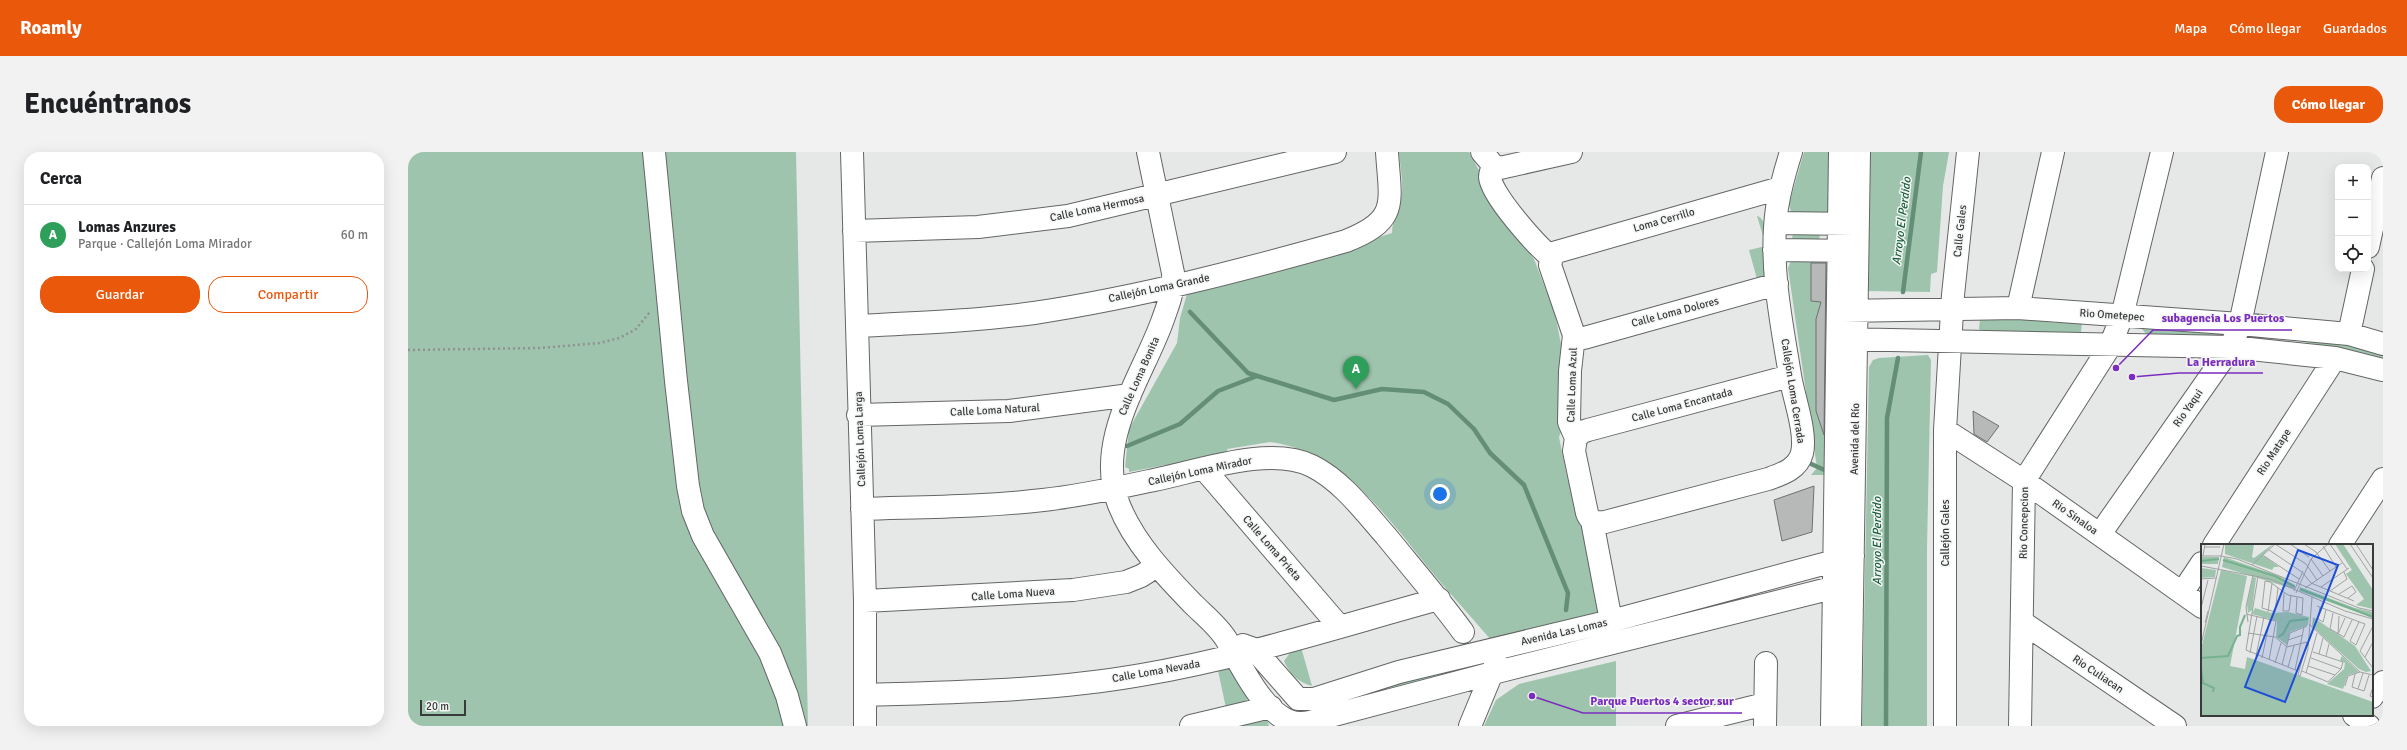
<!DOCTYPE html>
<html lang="es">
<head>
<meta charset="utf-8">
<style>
	body { margin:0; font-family:Signika,sans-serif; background:#f2f2f2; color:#202124 }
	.controls { position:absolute; right:12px; top:12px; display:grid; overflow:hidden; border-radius:8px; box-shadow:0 4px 16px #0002 }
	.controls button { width:36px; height:36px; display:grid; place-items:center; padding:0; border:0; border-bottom:1px solid #e0e0e0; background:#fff; color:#202124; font:20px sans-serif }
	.scale { position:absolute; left:12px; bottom:10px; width:46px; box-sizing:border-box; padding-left:4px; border:2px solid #393a3a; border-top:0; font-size:11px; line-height:14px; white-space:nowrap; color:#393a3a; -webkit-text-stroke:3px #f3f6f4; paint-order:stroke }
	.you { position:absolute; left:1032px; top:342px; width:14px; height:14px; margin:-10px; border:3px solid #fff; border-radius:50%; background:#1a73e8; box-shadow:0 0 0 6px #1a73e833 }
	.badge { display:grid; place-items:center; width:26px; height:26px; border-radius:50%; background:#ea580c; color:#fff; font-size:13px; font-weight:700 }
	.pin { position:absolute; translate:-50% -33px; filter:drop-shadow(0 1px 2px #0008) }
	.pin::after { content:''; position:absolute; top:21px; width:14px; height:12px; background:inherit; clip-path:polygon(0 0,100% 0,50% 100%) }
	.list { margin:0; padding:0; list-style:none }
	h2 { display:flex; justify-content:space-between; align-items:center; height:52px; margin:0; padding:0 16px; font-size:17px }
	h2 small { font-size:13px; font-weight:400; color:#757577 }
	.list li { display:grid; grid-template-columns:26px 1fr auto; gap:12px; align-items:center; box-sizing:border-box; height:60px; padding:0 16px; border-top:1px solid #e0e0e0 }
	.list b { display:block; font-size:15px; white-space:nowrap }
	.list p { margin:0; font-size:13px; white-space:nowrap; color:#757577 }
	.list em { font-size:13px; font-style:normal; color:#757577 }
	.actions { display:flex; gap:8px; padding:12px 16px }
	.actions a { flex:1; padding:9px 0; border:1px solid #ea580c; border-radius:16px; text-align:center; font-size:14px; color:#ea580c }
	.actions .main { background:#ea580c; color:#fff }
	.icon { flex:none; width:22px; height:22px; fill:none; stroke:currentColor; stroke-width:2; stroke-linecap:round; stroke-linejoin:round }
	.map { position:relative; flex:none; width:1975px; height:574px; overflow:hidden; border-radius:16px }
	header { display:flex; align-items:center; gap:24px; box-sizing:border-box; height:56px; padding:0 20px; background:#ea580c; color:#fff }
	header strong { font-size:19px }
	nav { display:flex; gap:22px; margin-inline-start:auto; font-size:14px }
	.intro { display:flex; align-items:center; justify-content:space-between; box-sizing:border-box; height:96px; padding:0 24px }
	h1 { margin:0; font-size:28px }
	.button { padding:10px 18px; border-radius:16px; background:#ea580c; color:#fff; font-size:14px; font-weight:700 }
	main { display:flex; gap:24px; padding:0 24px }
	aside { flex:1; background:#fff; border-radius:16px; box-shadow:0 4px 16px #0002 }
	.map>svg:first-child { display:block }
</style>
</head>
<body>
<header>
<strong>Roamly</strong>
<nav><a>Mapa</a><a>Cómo llegar</a><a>Guardados</a></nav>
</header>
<div class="intro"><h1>Encuéntranos</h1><a class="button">Cómo llegar</a></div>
<main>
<aside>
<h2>Cerca<small></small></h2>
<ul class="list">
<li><span class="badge" style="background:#2e9e5b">A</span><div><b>Lomas Anzures</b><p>Parque · Callejón Loma Mirador</p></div><em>60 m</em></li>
</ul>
<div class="actions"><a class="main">Guardar</a><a>Compartir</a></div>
</aside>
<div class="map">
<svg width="1975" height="574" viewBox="0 0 1975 574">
	<rect width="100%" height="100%" fill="#e5e8e6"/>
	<path fill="#9ec4ad" d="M0,0H388L400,574H0Z
		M991,0H1061L1098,68L1126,107L1147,162L1154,197L1155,275L1151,285L1159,324L1178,387L1190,460L1083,488C1062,463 1039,439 1019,414C978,363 932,299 862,290L819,297L820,303L758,318L757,313L721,320V317L717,315L721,277L769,191L772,166L779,142L811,135L984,81C984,67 992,56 994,41C995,28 992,13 991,0Z
		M1396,0H1424L1423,58L1417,63L1383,60L1381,52Z
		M1461,0H1541L1535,34L1529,120L1523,122L1522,140L1459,139Z
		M1349,64C1363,67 1359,111 1359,123L1349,127L1341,98L1358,94Z
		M1386,81H1409L1412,84L1411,87L1385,88L1384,85Z
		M1384,107L1423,110L1420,323H1403L1409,316L1380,116Z
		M1590,164L1649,171L1674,170L1673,181L1577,180L1571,177L1572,167Z
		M1738,174L1813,180V185L1739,183L1734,177Z
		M1865,178L1975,197V208L1950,200L1880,187Z
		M1520,203L1523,208L1519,396V574H1454L1461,215L1465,208L1471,206Z
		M893,495L904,534C891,531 881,521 876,509L884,498Z
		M1076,509L1078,515L928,556L926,546Z
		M1208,509V574H1076L1088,548L1111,532Z
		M818,513L826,520L841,546L837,549L818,556L809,514Z
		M859,567L861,574H817Z"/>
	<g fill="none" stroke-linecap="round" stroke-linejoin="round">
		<path stroke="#648e76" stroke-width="4.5" d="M1495,140L1513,0
			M782,160L840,221L926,248L974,237L1016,240L1040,252L1066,277L1082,301L1116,333L1160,441L1158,458
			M719,294L772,272L810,239L849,224
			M1401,311L1421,320
			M1478,574L1479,266L1490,206"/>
	</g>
	<path fill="#b6b9b7" stroke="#6f7170" d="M1403,111H1418L1416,283L1408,259V167L1413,150L1403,149Z
		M1565,259L1591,274L1579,290L1566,282Z
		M1406,334L1404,380L1374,389L1366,348Z"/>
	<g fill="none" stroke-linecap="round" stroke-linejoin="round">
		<g stroke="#636664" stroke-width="24">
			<path id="minor" d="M246,0L268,229L280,334L285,359L295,384L362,501L379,544L387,574
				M444,0L457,449V574
				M740,0L765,121C766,140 760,153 754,170C733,227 686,290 711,353C726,391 757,423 785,452C795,462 810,474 818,487C832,511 859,572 893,571C899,571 906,569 911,567L1085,521L1444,431
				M1074,0L1085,13L1092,16L1163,0
				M1085,13C1084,17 1082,21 1082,25C1083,43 1129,94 1143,105
				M1368,71L1446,72
				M446,79L570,75L660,64L927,0
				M1960,95L1975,26
				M1366,98L1447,99
				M1610,156L1645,0
				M1435,159L1610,156L1832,172L1941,182L1975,192
				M449,174C508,171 567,169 626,161C732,145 835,118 938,89C992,68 982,50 979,0
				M1941,182L1955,117
				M1166,183L1171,186H1176L1369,132
				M1435,187L1823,195L1927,206L1975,218
				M450,263L601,259L722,243
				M1537,278L1616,329L1794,455
				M1168,286L1166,299L1179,361C1182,370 1188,371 1197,370L1360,327C1374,322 1390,317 1394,301C1399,280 1385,244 1382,223C1373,168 1361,111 1369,56C1372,37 1377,19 1383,0
				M1168,286L1161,270L1162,219L1166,183L1142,113L1145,101L1372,36
				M1168,286L1174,280L1180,278L1382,224
				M797,318L931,474
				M454,357C514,355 575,355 635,348C673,344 709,336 746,328C791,319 862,293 904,314C934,329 956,359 978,384C1004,416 1031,447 1055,480
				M1184,369L1203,469
				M1692,382L1823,195L1832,172L1869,0
				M1806,393L1927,206
				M1932,393L1975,327
				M1774,441L1794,411
				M457,449L665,438L718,430L733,424L749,414
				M1614,470L1767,574
				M835,493L846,497L890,547
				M457,543C549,540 642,539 733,523C834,506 932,474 1031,447
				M1964,545L1975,530
				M890,547H906L991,520L1203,469L1445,404
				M1946,563L1961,574
				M783,574L863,555
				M1062,574L1088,511
				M1269,574L1357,552
				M1357,574L1358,511
				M1424,574L1432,0
				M1442,574L1451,0
				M1537,574V278L1545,143L1560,0
				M1612,574L1616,329L1702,194L1714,164L1754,0"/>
		</g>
		<path stroke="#909291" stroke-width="2.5" stroke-dasharray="2 3" stroke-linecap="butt" d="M0,198L132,196L192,191L211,186L227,178L242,160"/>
		<use href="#minor" stroke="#fff" stroke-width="22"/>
	</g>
	<g text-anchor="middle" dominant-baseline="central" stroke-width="3" stroke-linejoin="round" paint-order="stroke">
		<g font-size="11" fill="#393a3a" stroke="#f3f6f4">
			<text transform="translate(689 56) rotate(-12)">Calle Loma Hermosa</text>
			<text transform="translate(1256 68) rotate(-16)">Loma Cerrillo</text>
			<text transform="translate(1552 79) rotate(-84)">Calle Gales</text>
			<text transform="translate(751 136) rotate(-12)">Callejón Loma Grande</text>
			<text transform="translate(1267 160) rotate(-15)">Calle Loma Dolores</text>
			<text transform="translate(1704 163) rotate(4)">Rio Ometepec</text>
			<text transform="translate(731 224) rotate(-66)">Calle Loma Bonita</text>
			<text transform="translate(1164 233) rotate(-88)">Calle Loma Azul</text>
			<text transform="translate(1385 239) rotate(81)">Callejón Loma Cerrada</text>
			<text transform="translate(1274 253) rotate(-15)">Calle Loma Encantada</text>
			<text transform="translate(1780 256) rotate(-55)">Rio Yaqui</text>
			<text transform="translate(587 258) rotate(-3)">Calle Loma Natural</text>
			<text transform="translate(452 287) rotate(-92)">Callejón Loma Larga</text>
			<text transform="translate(1447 287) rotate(-89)">Avenida del Río</text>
			<text transform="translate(1866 300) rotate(-57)">Rio Matape</text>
			<text transform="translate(792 319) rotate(-12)">Callejón Loma Mirador</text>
			<text transform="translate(1667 365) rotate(35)">Rio Sinaloa</text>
			<text transform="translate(1616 371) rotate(-89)">Rio Concepcion</text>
			<text transform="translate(1537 381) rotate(-90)">Callejón Gales</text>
			<text transform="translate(864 396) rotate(49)">Calle Loma Prieta</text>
			<text transform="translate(605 442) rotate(-4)">Calle Loma Nueva</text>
			<text transform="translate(1156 480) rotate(-13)">Avenida Las Lomas</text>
			<text transform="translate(748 519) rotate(-10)">Calle Loma Nevada</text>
			<text transform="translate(1690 522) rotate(34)">Rio Culiacan</text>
		</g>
		<g font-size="12" font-style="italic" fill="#175d3b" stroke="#f3f6f4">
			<text transform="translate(1494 69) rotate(-83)">Arroyo El Perdido</text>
			<text transform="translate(1469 389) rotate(-90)">Arroyo El Perdido</text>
		</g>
	</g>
	<g transform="translate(1793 392)">
		<rect width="172" height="172" fill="#e5e8e6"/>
		<path d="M24,0H53L51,13L53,14L72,0L62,11L78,23H73L71,26L24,10ZM134,0H142L172,46V65L155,61L163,55L145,30L151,26ZM0,13H18L17,20H0ZM23,13L78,32L94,41L93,45L21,23ZM0,24L15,26L14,33L0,34ZM20,26L46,32L29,122L44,125L46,113L172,158V172H0V105ZM52,33L55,34L51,66L47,69L46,60ZM99,43L154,64L172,68V74L98,47ZM54,64L70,69L87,68L108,73L107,81L89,88L86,101L75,93L76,77L51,70ZM112,73L154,102L170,127L165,128L158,125L130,100L111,82ZM141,112L158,128L147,131L142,145L126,140L143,125L144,119L139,116Z" fill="#9ec4ad"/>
		<path fill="none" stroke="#76b28f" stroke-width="2" d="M22,16L74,32L94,43M0,17L18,15M99,45L172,73M77,93L82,90L89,77L107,75M0,114L27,112L36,92L39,91V83L44,71M0,125L2,139L13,144L12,148"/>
		<path fill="none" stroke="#a0a2a1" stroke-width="1" d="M74,0L105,20L116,36M89,0L108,13M103,0L115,8L129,27M129,0L146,25M149,0L172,34M155,0L172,26M122,2L135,23M4,3H19M68,6L101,28L110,39L153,57M0,12H20L36,15L158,64L172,67M2,12L4,0M63,12L98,35M110,15L122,32M51,21L74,0M0,22L69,35L144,67L172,75M57,32L45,106L97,127M0,35L15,34M120,43L148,24M77,44L74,68L61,64L64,37L69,38L87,51L102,54L101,71L95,69L96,53M104,44L141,19M93,47L102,27M129,47L146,35L143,28M83,49L82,67H88L90,51M95,49L110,15L127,0M138,50L151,42L155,48L147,54M116,62L164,80L155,101L149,97L158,78M119,63L117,75L122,78L125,66M0,64L7,36M67,68L71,39M132,69L129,85L143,93L151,76M45,70L75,77L68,116M47,78L45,63L52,31M4,79L7,67M108,80L159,128L172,131M172,82L159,107L172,124M47,89L74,93L86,103L106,98M137,90L138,72M137,90L144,74M87,96L102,91M106,98L97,131L99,132L107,105L111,53M0,101L23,0M49,109L56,72M118,110L122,94M55,112L63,73M125,112L128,100M164,113L172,98M61,114L69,75M110,114L140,125M74,119L80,99M81,121L89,89L106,82M107,122L134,131M87,123L93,102M94,126L103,83M101,127L127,138L140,125L142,118L112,108M105,129L116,89M154,130L151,143L163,147L168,131M144,142L147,132L159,128M172,143L169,152L172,153M157,145L162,129"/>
		<path fill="#1d4ed8" fill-opacity="0.15" stroke="#1d4ed8" stroke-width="2" d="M97,6L137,21L84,158L44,143Z"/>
		<rect width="172" height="172" fill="none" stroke="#393a3a" stroke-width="2"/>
	</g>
	<path fill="none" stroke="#7b2cbf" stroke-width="1.5" d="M1708 216L1745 178H1884M1724 225L1771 221H1855M1124 544L1175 561H1334"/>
	<g fill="#7b2cbf" stroke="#f3f6f4" stroke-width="1.5">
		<circle cx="1708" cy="216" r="4"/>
		<circle cx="1724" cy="225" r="4"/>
		<circle cx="1124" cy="544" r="4"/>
	</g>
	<g font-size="12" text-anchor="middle" font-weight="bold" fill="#7b2cbf" stroke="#f3f6f4" stroke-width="3" stroke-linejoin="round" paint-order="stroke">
		<text x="1815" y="170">subagencia Los Puertos</text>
		<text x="1813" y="214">La Herradura</text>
		<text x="1254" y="553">Parque Puertos 4 sector sur</text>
	</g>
</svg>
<div class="controls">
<button>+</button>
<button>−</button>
<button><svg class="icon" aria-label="locate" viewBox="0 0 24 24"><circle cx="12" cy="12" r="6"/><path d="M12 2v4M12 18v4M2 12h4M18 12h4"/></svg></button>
</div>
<div class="scale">20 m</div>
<div class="you"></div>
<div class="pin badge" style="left:948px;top:237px;background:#2e9e5b">A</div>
</div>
</main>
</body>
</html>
